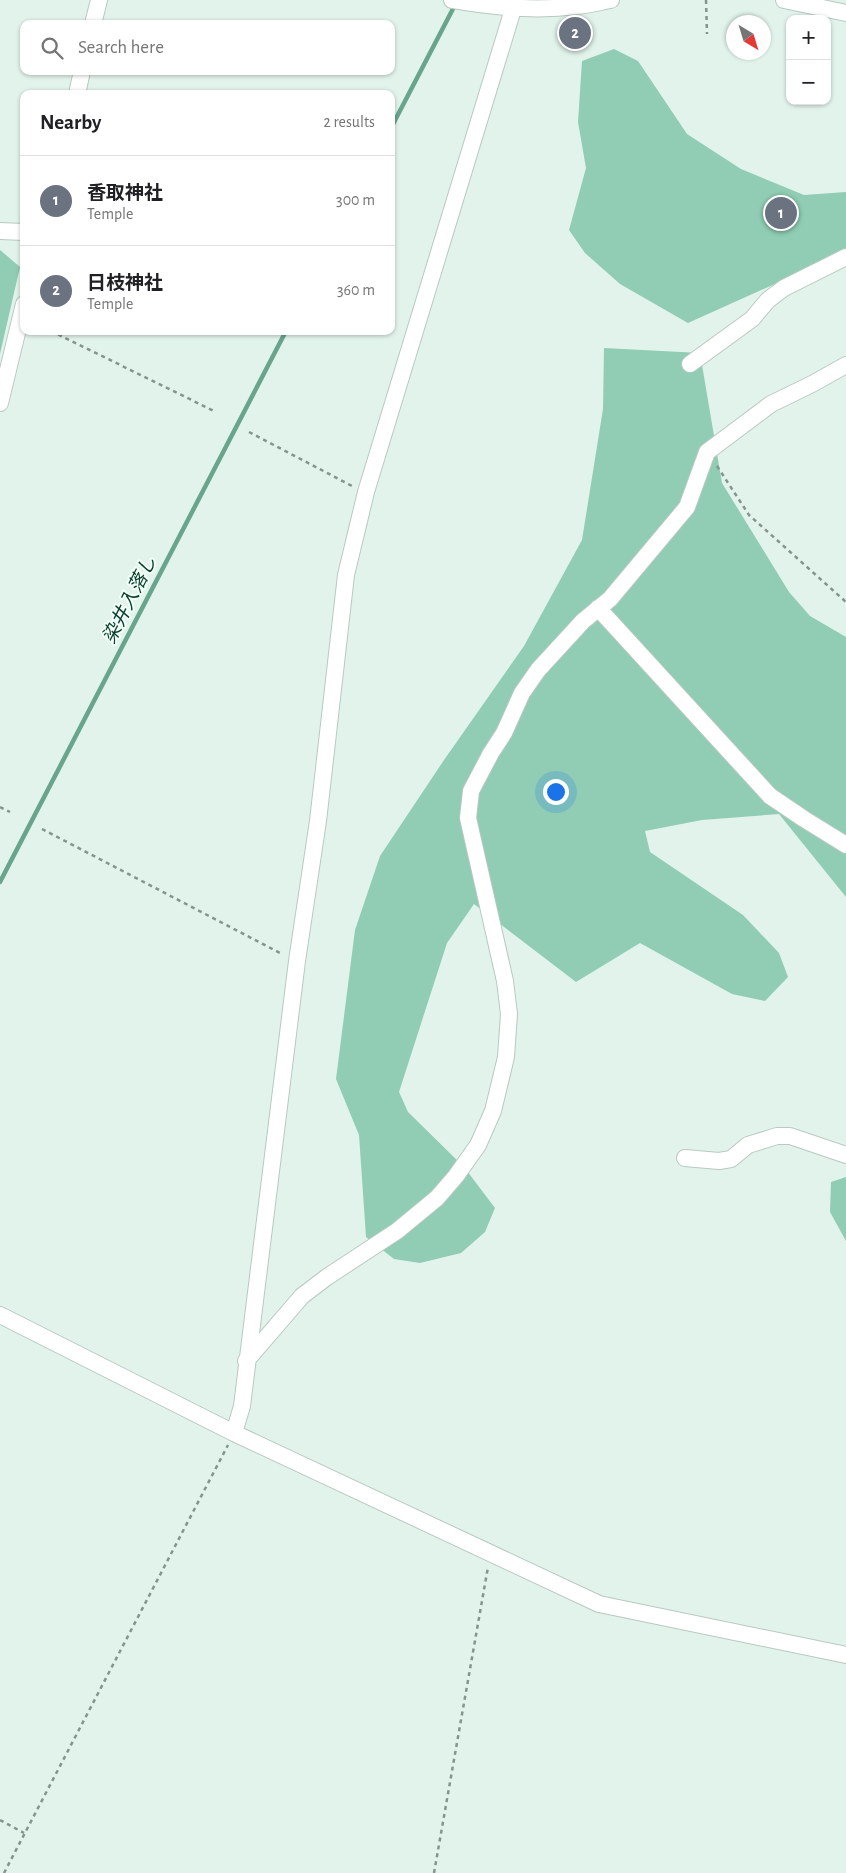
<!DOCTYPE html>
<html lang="en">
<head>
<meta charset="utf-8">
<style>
	body { margin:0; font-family:"Alegreya Sans","Noto Sans JP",sans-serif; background:#f2f2f2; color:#202124 }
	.controls { position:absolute; right:15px; top:15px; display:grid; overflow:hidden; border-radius:10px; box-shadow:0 1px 4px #0004 }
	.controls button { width:45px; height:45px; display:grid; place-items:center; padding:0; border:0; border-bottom:1px solid #e0e0e0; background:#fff; color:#202124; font:25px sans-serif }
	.compass { position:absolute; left:726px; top:15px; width:45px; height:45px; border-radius:50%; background:#fff; box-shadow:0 1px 4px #0004; rotate:142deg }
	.you { position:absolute; left:555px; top:791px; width:18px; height:18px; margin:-12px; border:4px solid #fff; border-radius:50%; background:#1a73e8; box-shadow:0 0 0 8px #1a73e833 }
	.badge { display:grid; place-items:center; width:32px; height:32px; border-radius:50%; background:#39745d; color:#fff; font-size:16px; font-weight:700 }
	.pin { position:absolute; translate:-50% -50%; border:2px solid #fff; box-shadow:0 1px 5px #0006 }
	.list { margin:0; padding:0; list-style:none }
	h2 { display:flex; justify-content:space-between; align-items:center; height:65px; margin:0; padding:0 20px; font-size:21px }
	h2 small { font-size:16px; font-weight:400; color:#757577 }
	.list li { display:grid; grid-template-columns:32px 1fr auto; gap:15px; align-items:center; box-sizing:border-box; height:90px; padding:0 20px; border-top:1px solid #e0e0e0 }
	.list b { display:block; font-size:19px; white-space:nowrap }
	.list p { margin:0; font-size:16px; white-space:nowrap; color:#757577 }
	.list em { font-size:16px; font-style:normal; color:#757577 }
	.icon { flex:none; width:28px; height:28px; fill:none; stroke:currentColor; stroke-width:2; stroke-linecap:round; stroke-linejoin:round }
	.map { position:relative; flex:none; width:846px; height:1873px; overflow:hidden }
	.search { position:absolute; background:#fff; box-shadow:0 1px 4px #0004; left:20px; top:20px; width:375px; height:55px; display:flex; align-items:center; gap:12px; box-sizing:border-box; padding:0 18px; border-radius:10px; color:#757577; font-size:19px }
	.panel { position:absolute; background:#fff; box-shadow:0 1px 4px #0004; left:20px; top:90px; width:375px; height:245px; border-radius:10px }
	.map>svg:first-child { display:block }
</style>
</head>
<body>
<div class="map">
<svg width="846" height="1873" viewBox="0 0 846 1873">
	<rect width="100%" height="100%" fill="#e1f3eb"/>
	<path fill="#90cdb4" d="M614,49L638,61L687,134L741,169L804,195L846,192V252L688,323L620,284L585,253L569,230L586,168L578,122L582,61Z
		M0,250L20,267L0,354Z
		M604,348L700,353L722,483L789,592L810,616L846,637V897L779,814L702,820L645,831L650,852L743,915L779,953L788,977L765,1001L732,994L640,943L576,982L474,904L447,943L399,1092L408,1112L464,1167L495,1208L485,1232L461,1253L420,1263L394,1259L366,1237L359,1135L336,1079L355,930L380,856L444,760L524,646L582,540L603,409Z
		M846,1177V1241L830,1212L831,1182Z"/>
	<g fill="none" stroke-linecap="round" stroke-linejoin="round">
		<path stroke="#69a58d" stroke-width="4.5" d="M391,128L456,3
			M0,882L286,331"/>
		<g stroke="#b8c9c1" stroke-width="18">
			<path id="minor" d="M452,0C491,7 538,11 577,6C588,5 600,2 611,0
				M784,0L846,13
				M93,24L99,0
				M77,94L82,71
				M0,231L24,232
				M690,364L752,319L768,300L784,288L846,257
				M0,403L24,304
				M598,608L770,796L804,819L846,845
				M685,1158L719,1161L731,1159L748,1145L777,1136H790L846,1155
				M0,1315L234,1433L599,1604L846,1655
				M246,1361L302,1296L327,1277L397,1231L437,1198L456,1176L478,1145L493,1111L506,1057L509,1014L505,981L468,818L471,791L491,753L504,733L522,693L538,670L583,621L610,599L687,507L707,452L771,404L812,384L846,365
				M234,1433L242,1406L297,961L318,821L346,575L366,492L514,6"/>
		</g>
		<path stroke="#86948e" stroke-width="2.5" stroke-dasharray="4 4" stroke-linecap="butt" d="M706,0L707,34
			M51,331L216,412
			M249,432L352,486
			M717,466L749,515L846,602
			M0,807L10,812
			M42,829L282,954
			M0,1820L24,1833
			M4,1873L228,1445
			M434,1873L488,1567"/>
		<use href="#minor" stroke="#fff" stroke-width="16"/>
	</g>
	<g text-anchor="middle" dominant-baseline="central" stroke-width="4" stroke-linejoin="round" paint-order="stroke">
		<g font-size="19" font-style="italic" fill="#0b3f2e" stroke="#f1fff8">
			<text transform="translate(130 600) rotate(-63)">染井入落し</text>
		</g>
	</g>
</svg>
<div class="controls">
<button>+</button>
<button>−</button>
</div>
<svg class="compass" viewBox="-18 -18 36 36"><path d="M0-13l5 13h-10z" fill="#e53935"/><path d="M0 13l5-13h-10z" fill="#757577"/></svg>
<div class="you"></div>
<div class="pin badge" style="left:781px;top:213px;background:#6b7280">1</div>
<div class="pin badge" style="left:575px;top:33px;background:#6b7280">2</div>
<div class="search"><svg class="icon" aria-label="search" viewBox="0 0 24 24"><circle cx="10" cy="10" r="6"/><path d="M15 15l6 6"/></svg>Search here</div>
<section class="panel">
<h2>Nearby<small>2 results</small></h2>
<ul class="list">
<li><span class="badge" style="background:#6b7280">1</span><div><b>香取神社</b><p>Temple</p></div><em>300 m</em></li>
<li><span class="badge" style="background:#6b7280">2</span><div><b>日枝神社</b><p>Temple</p></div><em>360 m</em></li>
</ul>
</section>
</div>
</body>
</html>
